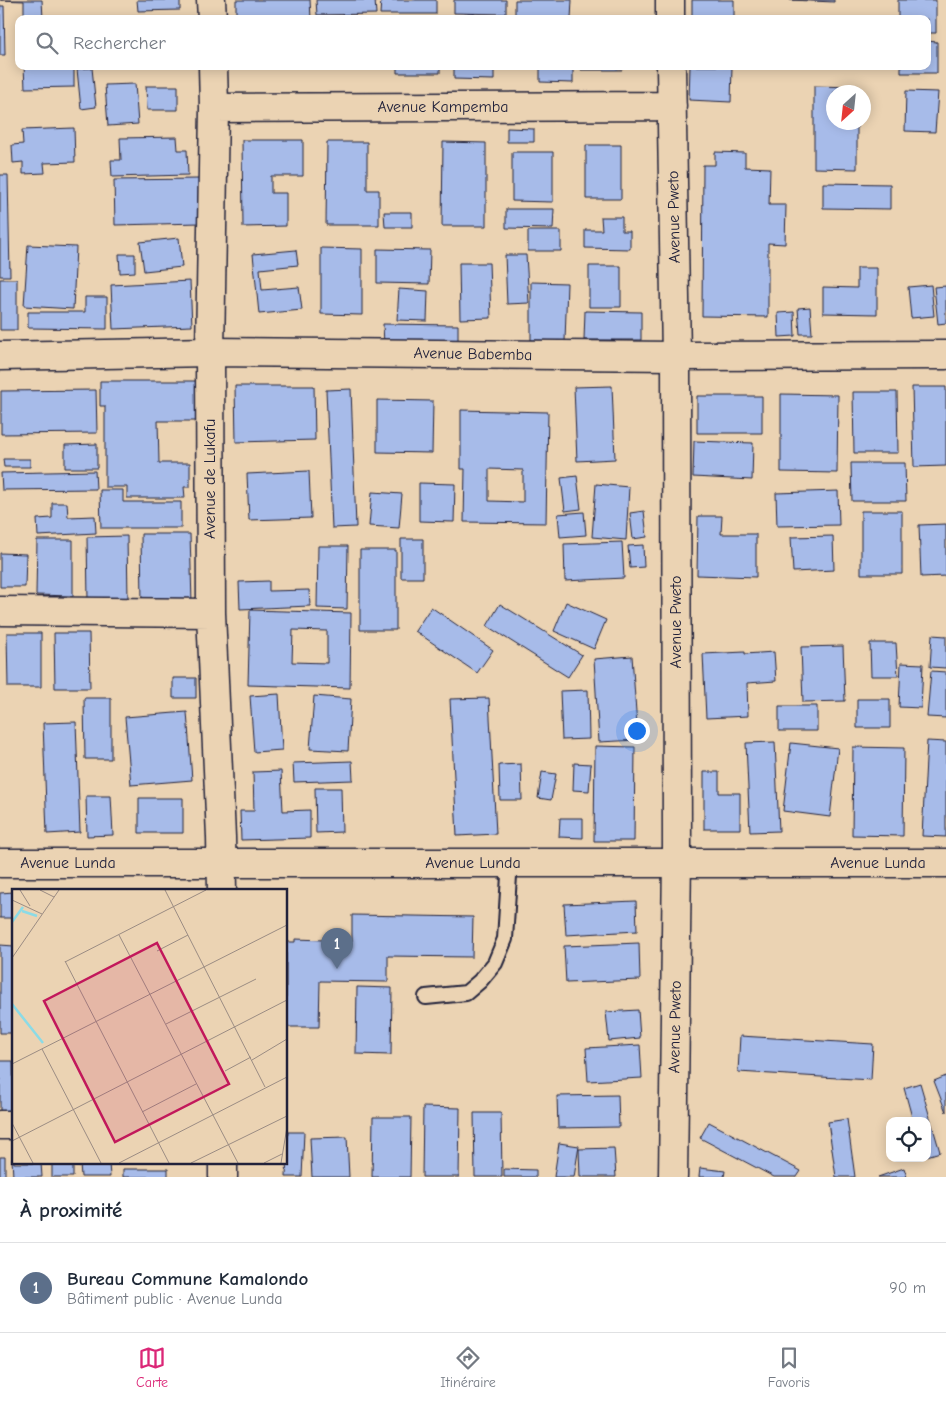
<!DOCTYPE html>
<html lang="fr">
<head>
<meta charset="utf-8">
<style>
	body { margin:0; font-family:"Comic Neue",sans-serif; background:#f2f2f3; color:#1f2937 }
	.controls { position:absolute; right:15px; bottom:15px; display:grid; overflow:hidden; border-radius:10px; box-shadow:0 2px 12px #0003 }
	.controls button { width:45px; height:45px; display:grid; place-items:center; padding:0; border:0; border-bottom:1px solid #e0e1e3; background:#fff; color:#1f2937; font:25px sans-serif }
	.compass { position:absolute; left:826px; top:85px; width:45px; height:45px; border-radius:50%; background:#fff; box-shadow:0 2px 12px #0003; rotate:207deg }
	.you { position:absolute; left:636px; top:730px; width:18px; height:18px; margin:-12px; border:4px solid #fff; border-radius:50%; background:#1a73e8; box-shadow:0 0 0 8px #1a73e833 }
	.badge { display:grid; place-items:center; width:32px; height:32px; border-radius:50%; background:#db2777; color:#fff; font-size:16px; font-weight:700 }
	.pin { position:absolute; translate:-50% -41px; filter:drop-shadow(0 1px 2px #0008) }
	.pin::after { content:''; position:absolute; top:26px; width:18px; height:15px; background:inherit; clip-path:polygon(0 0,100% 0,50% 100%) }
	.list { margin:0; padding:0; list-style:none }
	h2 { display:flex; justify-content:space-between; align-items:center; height:65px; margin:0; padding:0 20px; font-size:21px }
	h2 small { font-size:16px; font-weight:400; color:#747a83 }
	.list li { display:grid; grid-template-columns:32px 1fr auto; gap:15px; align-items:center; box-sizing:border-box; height:90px; padding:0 20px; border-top:1px solid #e0e1e3 }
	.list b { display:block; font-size:19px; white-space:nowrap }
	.list p { margin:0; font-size:16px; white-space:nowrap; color:#747a83 }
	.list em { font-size:16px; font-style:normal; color:#747a83 }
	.icon { flex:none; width:28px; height:28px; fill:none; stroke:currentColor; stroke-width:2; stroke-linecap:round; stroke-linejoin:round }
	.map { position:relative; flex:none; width:946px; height:1177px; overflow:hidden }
	.search { position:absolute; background:#fff; box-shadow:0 2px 12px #0003; left:15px; right:15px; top:15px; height:55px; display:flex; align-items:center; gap:12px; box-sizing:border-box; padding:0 18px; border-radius:10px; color:#747a83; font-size:19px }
	.sheet { height:155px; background:#fff }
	nav { display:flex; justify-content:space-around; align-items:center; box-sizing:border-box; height:70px; border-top:1px solid #e0e1e3; background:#fff; font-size:14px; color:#747a83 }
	nav a { display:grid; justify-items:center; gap:2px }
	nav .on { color:#db2777 }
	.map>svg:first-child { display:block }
</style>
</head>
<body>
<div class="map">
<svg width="946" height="1177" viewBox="0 0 946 1177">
	<rect width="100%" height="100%" fill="#ebd3b3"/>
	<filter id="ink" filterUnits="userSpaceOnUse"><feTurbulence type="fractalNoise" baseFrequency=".02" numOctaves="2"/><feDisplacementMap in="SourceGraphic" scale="10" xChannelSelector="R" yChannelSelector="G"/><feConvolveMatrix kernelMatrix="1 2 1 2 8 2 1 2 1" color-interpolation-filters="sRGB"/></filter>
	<g filter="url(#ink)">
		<path fill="#a7bbe9" stroke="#22223b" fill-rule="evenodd" d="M0,0H42L43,19H24V1Z
			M137,0H180V10L138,11Z
			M236,0H310L311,19H236Z
			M316,0H375L376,14L317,15Z
			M381,0H436V14H380Z
			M454,0H506V14L454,13Z
			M515,0H572L571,19H515Z
			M692,0H734V19H692Z
			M790,0H834V2Z
			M898,0H936V33H927V19H898Z
			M0,6H4L5,55H0Z
			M927,41L937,42V73H901V66H927Z
			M24,66H74V87L25,88Z
			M397,66H440V73H397Z
			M454,66H494V80L454,79Z
			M540,66H573V83L540,82Z
			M581,66H622V70H581Z
			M690,66H732L731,102L689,100Z
			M92,68L96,107L81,109L77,69Z
			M135,84L138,124L108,126L105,85Z
			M146,86H178V110H147Z
			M814,86L857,87V92H834V122H857V169L814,168Z
			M906,91L938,92L935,132L905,131Z
			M74,128L75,162L44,163L45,173L23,174V162L13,163L12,145L23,144L22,130Z
			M507,128L534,129V142H507Z
			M177,137L178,150H187L188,175L112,177L111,160H121L120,138Z
			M242,140H303V176H271V193H286V226L243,227Z
			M327,142H367V190H379V225H326Z
			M443,142L486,143V226H442Z
			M586,145H621V199H586Z
			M512,152H553V202L512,201Z
			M715,152L745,153V167L770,168L769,205H786L785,244L768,243V317L702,316L703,165H715Z
			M0,175H8L10,276H0Z
			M199,179L200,223L115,225L114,180Z
			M823,183L890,184V209L823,208Z
			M506,209H554L553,229L506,228Z
			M384,212H412V227H385Z
			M601,217H622V231H630V249L585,248V230H602Z
			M528,231H561V251H528Z
			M179,238L182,267L144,271L140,242Z
			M28,245L76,247L73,309L24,306Z
			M321,248L362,249V315L321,314Z
			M377,249L430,250L429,284L377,283Z
			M296,250L298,265L260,269L262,290L299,287L302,310L259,314L253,254Z
			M119,254H135V272L120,273Z
			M505,255H526L529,303L507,304Z
			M459,263H489L491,318L460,319Z
			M589,266H621V307H589Z
			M857,268H877V314L823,313V287L857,288Z
			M0,279H17V330H0Z
			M190,281L192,326L113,329L111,285Z
			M531,282L567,283L565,341L531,340Z
			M931,285L934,316L911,318L908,287Z
			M946,286V323L938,324L934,287Z
			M399,289L428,291L427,321L397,320Z
			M85,297H107V329L28,328V312H85Z
			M810,307L812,334H800L798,308Z
			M585,311L641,312V340H584Z
			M794,312L795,336L779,337L778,313Z
			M383,324L458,325V345H384Z
			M100,381H196V421H158L159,463H190V487H184L185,498H127V487H105V406H100Z
			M235,386H314L315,440L236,442Z
			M612,386L615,459L577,461L574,387Z
			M912,387H946V466L914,467Z
			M351,389L356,527L332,528L326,390Z
			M96,390L97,433L1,434V391Z
			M853,392H897L898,453H854Z
			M781,394L838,395L837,473L781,472Z
			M697,396H762V433H697Z
			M377,400L433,401L432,453L377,452Z
			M461,410L548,412L546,523L464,522L465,469H461ZM489,469L523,470V502L489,501Z
			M694,441L753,443L752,480L693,477Z
			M97,444V468H65V445Z
			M3,459H30V467H4Z
			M851,463H905L906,501H852Z
			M95,471L96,489L2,490L1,473Z
			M309,471L311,518L249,520L247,474Z
			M577,476L581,509L565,511L561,478Z
			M419,483L455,484L454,522L419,521Z
			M596,484L629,487L626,540L592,537Z
			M100,490H123V502H181V528H101Z
			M838,491L839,525L777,526L776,493Z
			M372,492L402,494L399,528L369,526Z
			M52,503H67L68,517L95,516L96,533L38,536L37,519L52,518Z
			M644,511L647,537L633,539L630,513Z
			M861,511H902V574H861Z
			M584,512L586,535L560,537L558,514Z
			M698,516H722L721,534H756V577L697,575Z
			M946,524V576L921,577L919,525Z
			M141,534H190L192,603H142Z
			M127,536L128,601H88L87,537Z
			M833,536L834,570L793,572L791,537Z
			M401,539H423V578H401Z
			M37,540H73V596L36,595Z
			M622,542L624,578L565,581L564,544Z
			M643,545L644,567L630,568L628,546Z
			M318,546H348L347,609L317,608Z
			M360,550H396V630H360Z
			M0,553L26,554L25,587H0Z
			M269,581V591L309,590L310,606L240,609L239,582Z
			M566,602L606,620L594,649L554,631Z
			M500,604L582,655L568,677L487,626Z
			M431,607L493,650L477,673L415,631Z
			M250,610L351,613L350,688L248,685ZM293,630L327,631V663L292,662Z
			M7,633H41V687H8Z
			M54,633H89L90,688H55Z
			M932,635L946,636V668L930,667Z
			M870,643H896L898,676H871Z
			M843,646L845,701L803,702L801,647Z
			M745,652V654L774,652L776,681L747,683L748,716L706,718L703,654Z
			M632,656L638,740L599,742L594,659Z
			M901,663L923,664L921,708L899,707Z
			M931,671L946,672V718L927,717Z
			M173,678H196V698H173Z
			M588,690L589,739L562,740L560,691Z
			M279,694L282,750L254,752L250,696Z
			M314,696L351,699L348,751L310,749Z
			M84,698H111V759H85Z
			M489,698L496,834L457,836L450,699Z
			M857,699H890V728H857Z
			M779,706H817V731H779Z
			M187,712L192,780L131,785L125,717Z
			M76,722L80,832L47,834L43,723Z
			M927,741L946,742V837L922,836Z
			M775,742L779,831L750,832L746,743Z
			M791,743L838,748L830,817L783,811Z
			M595,746L635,747L634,841H594Z
			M853,747L904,748L903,836L852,835Z
			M352,761L353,780L294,782L293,763Z
			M574,763L591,764L589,791L573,790Z
			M521,764L522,800H500L499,765Z
			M281,771L283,811L310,810V838L241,840L240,811H254L253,772Z
			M542,772L556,774L551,800L538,798Z
			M704,772H719V793H740V829H704Z
			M315,788H341L342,832L316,833Z
			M86,796H111L113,835L87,836Z
			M139,798H183V833H139Z
			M560,818H583V838L559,837Z
			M14,892V918H0V893Z
			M636,901L637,931L566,935L564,904Z
			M352,915L473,917L472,957L388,956V982L320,981L319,1027H286V942H295V939L352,941Z
			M639,943L640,980L566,983L564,946Z
			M0,945L14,946V1033H0Z
			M357,987L392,988L391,1055L356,1054Z
			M638,1010L640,1038L609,1041L606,1012Z
			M740,1036L873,1044L871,1080L738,1072Z
			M640,1045L642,1078L588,1081L586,1048Z
			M0,1061H13L14,1120H0Z
			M946,1076V1112L934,1081Z
			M920,1083L940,1152L927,1156V1121H913L904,1088Z
			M618,1095L619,1127L558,1128L557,1096Z
			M423,1107L460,1108L459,1177H422Z
			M474,1113H501L502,1177H475Z
			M373,1117H411L410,1177H372Z
			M847,1119L855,1177H836L828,1122Z
			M709,1122L801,1171L797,1177H774L700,1138Z
			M288,1132H304L302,1177H286Z
			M347,1137L349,1177H312L310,1138Z
			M559,1143L579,1146L574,1177H554Z
			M614,1148L616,1177H580L579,1149Z
			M0,1157H5V1177H0Z
			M12,1159H14V1163H41L42,1177H13Z
			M52,1163H73V1177H52Z
			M80,1163H109L110,1177H81Z
			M700,1168L725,1171L724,1177H699Z
			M904,1168L907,1177H878Z
			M123,1169H168V1177H123Z
			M504,1169L536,1170V1177H504Z"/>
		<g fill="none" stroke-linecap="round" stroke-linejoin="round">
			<g stroke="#22223b" stroke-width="18">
				<path id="lane" d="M426,997L466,993L480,981L495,963L505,939L510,860"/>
			</g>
			<g stroke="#22223b" stroke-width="31">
				<path id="street" d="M211,0L212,19
					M670,0V19
					M213,66L214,108L210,352L211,613L221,837L222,891
					M671,66L676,356L677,855L673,1177
					M214,108L672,106
					M0,611L211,613
					M0,863H946
					M0,1125H14
					M223,1163V1177"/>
			</g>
			<g stroke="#22223b" stroke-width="31">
				<path id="secondary" d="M0,356L210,352L676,356L946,355"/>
			</g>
			<use href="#lane" stroke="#ebd3b3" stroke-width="14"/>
			<use href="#street" stroke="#ebd3b3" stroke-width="28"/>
			<use href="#secondary" stroke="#ebd3b3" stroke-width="28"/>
		</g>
	</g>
	<g text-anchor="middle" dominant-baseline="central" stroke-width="4.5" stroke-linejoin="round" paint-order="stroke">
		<g font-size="16" fill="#22223b" stroke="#ebd3b3">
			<text x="443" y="107">Avenue Kampemba</text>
			<text transform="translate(674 217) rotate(-91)">Avenue Pweto</text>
			<text transform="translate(473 354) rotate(1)">Avenue Babemba</text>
			<text transform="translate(210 479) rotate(-90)">Avenue de Lukafu</text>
			<text transform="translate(676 622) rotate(-90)">Avenue Pweto</text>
			<text x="68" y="863">Avenue Lunda</text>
			<text x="473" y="863">Avenue Lunda</text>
			<text x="878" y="863">Avenue Lunda</text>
			<text transform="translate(675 1027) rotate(-89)">Avenue Pweto</text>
		</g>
	</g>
	<g transform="translate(12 889)">
		<rect width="275" height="275" fill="#ebd3b3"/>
		<path fill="none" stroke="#8bdbe6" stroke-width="2.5" d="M10,22L25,27M0,33L11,18M0,115L31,154"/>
		<path fill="none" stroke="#9b8c83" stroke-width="1" d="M8,1L18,17M28,1L42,8M153,1L253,198M0,11L30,25M107,46L226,274M145,62L176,46M0,69L47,1M53,72L157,274M53,73L194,1M154,135L244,90M30,160L89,274M240,171L275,150M0,175L275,36M213,182L239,168M130,223L184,195M0,234L21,274M0,252L275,111M107,274L275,188M179,274L275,227M252,274L270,265M269,274L275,238"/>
		<path fill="#c2185b" fill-opacity="0.15" stroke="#c2185b" stroke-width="2.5" d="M145,54L217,195L103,253L32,112Z"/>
		<rect width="275" height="275" fill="none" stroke="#22223b" stroke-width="2.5"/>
	</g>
</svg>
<div class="controls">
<button><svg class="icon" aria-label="locate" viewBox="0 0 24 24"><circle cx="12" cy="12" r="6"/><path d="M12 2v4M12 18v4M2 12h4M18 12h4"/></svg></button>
</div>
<svg class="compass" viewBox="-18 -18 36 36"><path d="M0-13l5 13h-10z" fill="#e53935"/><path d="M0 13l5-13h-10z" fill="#747a83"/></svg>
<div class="you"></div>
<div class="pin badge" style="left:337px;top:969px;background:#5c6f8a">1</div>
<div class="search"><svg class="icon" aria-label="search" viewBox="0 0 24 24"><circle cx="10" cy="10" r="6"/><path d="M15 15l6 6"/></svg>Rechercher</div>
</div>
<section class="sheet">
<h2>À proximité<small></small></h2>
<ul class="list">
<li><span class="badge" style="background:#5c6f8a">1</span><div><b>Bureau Commune Kamalondo</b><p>Bâtiment public · Avenue Lunda</p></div><em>90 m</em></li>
</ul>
</section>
<nav>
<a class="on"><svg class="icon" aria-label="map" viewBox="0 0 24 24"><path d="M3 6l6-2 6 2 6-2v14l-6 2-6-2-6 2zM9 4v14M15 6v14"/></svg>Carte</a>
<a><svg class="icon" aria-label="directions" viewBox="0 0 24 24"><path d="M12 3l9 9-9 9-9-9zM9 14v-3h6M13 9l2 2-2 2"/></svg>Itinéraire</a>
<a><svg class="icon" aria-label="saved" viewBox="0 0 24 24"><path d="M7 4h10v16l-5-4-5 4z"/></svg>Favoris</a>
</nav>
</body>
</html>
